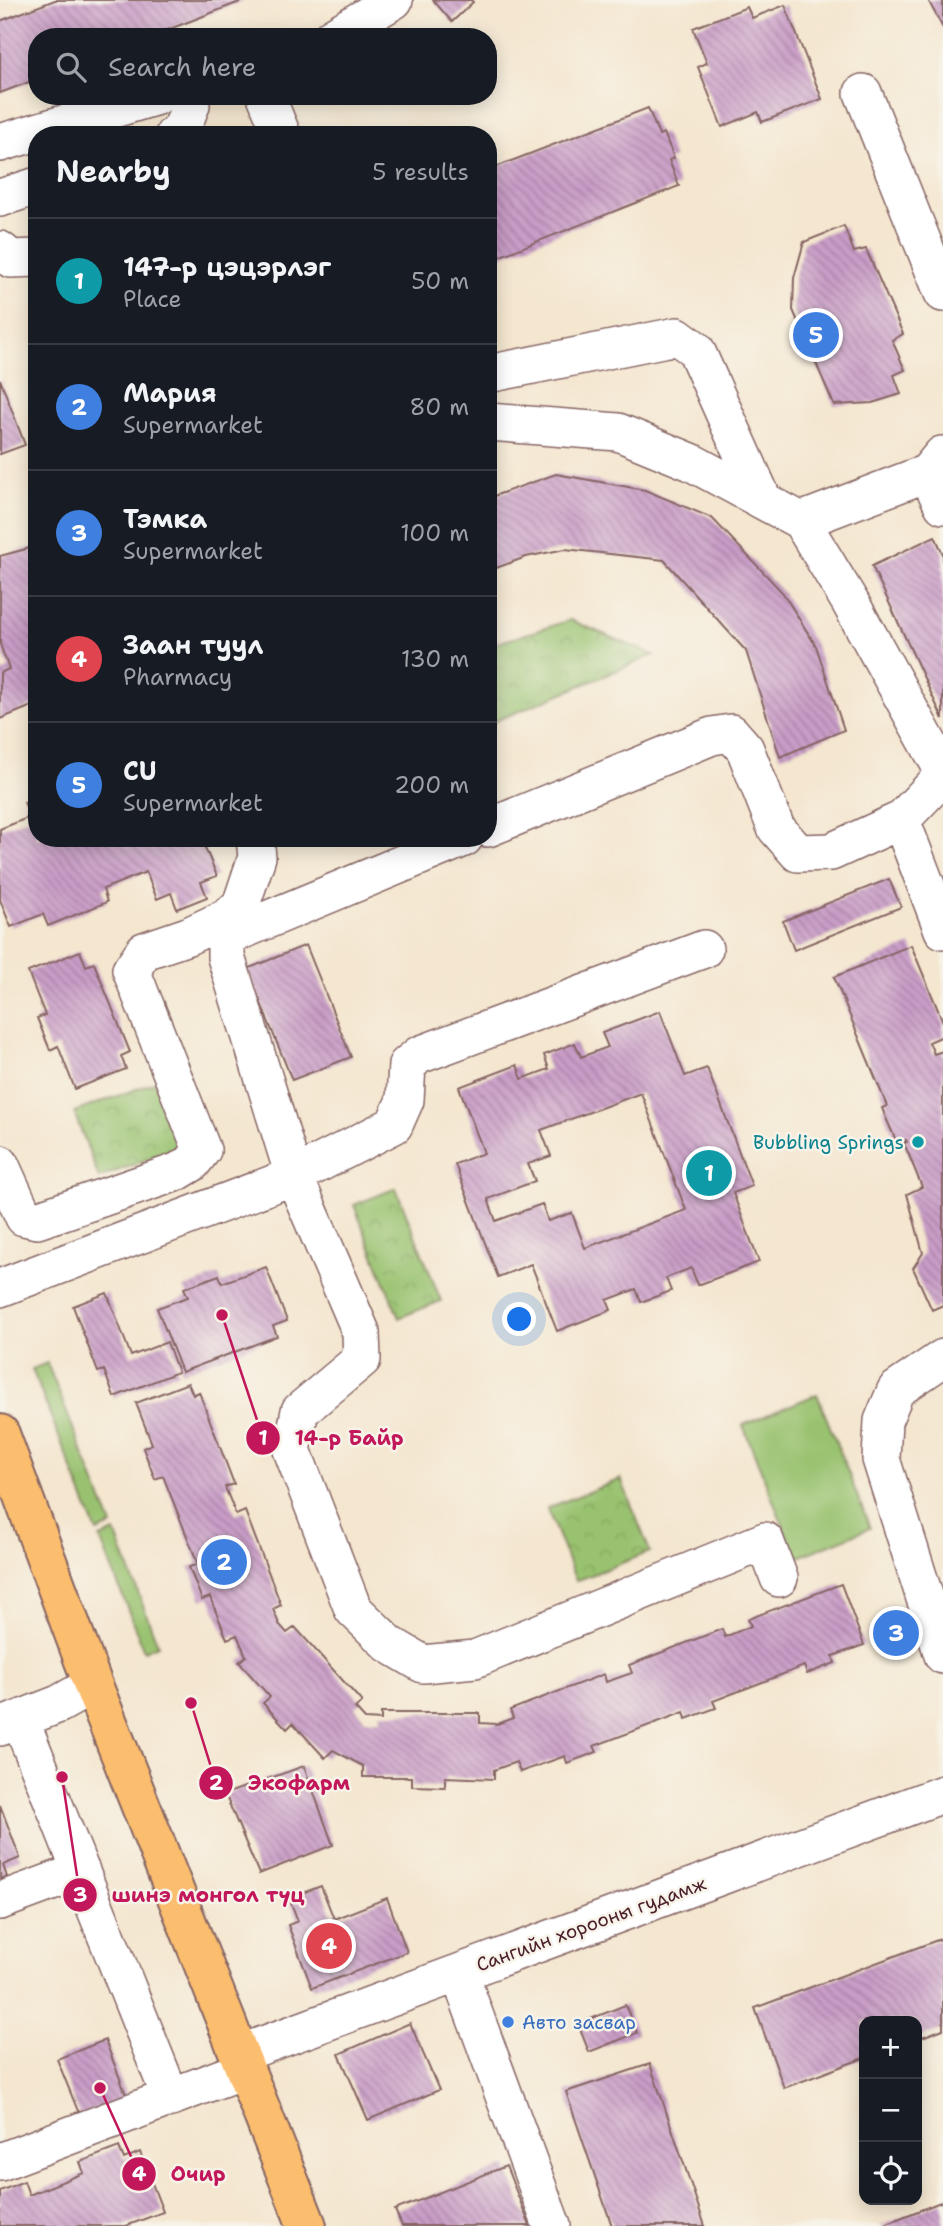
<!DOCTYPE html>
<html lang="en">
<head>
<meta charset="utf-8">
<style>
	body { margin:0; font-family:"Shantell Sans",sans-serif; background:#242831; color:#f1f3f6 }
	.controls { position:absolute; right:21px; bottom:21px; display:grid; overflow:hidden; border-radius:14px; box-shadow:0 4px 18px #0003 }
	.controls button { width:63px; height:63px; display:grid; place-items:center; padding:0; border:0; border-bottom:2px solid #363941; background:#171b24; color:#f1f3f6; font:35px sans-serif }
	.you { position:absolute; left:520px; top:1320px; width:24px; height:24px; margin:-18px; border:5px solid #fff; border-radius:50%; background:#1a73e8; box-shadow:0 0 0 10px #1a73e833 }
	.badge { display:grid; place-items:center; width:46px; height:46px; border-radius:50%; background:#d1495b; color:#fff; font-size:23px; font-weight:700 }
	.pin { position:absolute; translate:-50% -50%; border:4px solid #fff; box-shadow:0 2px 7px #0006 }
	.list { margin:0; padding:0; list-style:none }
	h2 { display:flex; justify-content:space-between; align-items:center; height:91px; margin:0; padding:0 28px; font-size:30px }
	h2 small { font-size:23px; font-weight:400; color:#9ea1a6 }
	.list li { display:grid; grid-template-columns:46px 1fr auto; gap:21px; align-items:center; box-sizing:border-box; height:126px; padding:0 28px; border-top:2px solid #363941 }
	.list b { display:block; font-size:26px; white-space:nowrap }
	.list p { margin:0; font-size:23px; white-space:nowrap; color:#9ea1a6 }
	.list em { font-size:23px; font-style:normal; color:#9ea1a6 }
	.icon { flex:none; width:38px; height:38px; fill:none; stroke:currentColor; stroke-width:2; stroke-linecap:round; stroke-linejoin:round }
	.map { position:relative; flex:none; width:943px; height:2226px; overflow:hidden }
	.search { position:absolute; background:#171b24; box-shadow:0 4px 18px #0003; left:28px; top:28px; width:469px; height:77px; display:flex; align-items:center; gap:18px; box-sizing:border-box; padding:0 24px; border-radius:28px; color:#9ea1a6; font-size:26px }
	.panel { position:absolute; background:#171b24; box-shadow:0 4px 18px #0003; left:28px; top:126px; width:469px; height:721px; border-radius:28px }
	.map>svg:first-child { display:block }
</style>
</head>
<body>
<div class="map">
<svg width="943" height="2226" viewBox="0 0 943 2226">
	<defs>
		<pattern id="park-crowns" width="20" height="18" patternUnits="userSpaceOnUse" patternTransform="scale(1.75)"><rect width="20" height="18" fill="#99c26f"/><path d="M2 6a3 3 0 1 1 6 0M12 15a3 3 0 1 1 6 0" fill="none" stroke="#85a660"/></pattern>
		<pattern id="building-back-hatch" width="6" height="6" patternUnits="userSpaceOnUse" patternTransform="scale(1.75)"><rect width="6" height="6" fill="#c99dc7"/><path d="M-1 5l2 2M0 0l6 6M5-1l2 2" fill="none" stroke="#a57fa2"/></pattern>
	</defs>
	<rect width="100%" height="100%" fill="#f7f3e8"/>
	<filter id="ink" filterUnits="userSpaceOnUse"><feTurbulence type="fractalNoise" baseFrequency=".0143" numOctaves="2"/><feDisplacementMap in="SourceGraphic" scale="14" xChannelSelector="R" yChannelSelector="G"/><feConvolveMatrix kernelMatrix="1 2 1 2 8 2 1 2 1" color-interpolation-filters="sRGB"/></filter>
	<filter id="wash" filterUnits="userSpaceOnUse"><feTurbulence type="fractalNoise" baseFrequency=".00686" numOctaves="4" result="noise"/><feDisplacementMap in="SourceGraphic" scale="28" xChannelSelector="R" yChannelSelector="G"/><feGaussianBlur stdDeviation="1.57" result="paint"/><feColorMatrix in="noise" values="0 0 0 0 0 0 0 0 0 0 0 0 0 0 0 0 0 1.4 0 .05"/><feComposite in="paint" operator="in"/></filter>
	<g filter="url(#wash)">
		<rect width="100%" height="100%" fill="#f4e6cf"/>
		<path fill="#99c26f" stroke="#72704d" stroke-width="2" d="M47,1363L112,1526L97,1532L32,1369Z
			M817,1394L870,1528L796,1558L743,1425Z
			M115,1532L158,1645L144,1651L100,1538Z"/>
		<path fill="url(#park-crowns)" stroke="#72704d" stroke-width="2" d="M570,620L654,655L488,724V646Z
			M155,1082L179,1147L99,1178L74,1112Z
			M396,1188L441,1301L399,1318L354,1205Z
			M621,1479L650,1552L576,1581L547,1508Z"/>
		<g id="blocks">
			<path fill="url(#building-back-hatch)" fill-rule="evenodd" d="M55,0H245L149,37H37V79L0,93V21Z
				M433,0H471L473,2L452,22Z
				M928,0H943V28Z
				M785,5L822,99L762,122L758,112L722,127L698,67L707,63L693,28L747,7L752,18Z
				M648,108L659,135L664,133L674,158L669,160L679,186L488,261V170Z
				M844,226L854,252L866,249L903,334L892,340L905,370L894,375L901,394L872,403L834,405L793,310L794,278L804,242Z
				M0,379L25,445L0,454Z
				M556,474L645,490L712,518L783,593L816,646L844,730L780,757L746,651L664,560L565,549L526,557L488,571V498Z
				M935,536L943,554V719L872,566Z
				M37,546V704L0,719V673L9,669L0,644V556Z
				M37,797V838H201L217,876L201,882L207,897L177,909L171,893L157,899L146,872L103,889L107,902L48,926L43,914L11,927L0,900V829L30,817L24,802Z
				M889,879L901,907L794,950L783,921Z
				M306,945L351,1057L292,1080L247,969Z
				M911,945L943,1022V1036L929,1042L934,1054L943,1051V1305L932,1310L913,1268L923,1253L907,1194L922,1187L904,1143L907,1142L906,1140L897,1143L886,1118L882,1108L887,1106L834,977Z
				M80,951L86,966L94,963L130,1052L121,1056L126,1069L75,1089L58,1046L50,1050L37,1018L45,1015L28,972Z
				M660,1011L685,1076L707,1068L752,1186L733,1193L759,1262L698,1285L691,1268L666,1278L671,1291L641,1302L636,1289L607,1300L611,1310L557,1331L531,1264L498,1277L455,1164L484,1153L459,1087L517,1065L522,1079L549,1069L544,1055L575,1043L581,1057L608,1047L602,1033ZM641,1093L686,1210L585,1248L572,1213L548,1221L542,1204L496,1221L488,1199L535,1181L528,1164L551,1156L541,1130Z
				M266,1267L287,1321L273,1326L277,1336L182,1372L157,1308L188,1297L184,1288L219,1275L222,1283Z
				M107,1293L131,1356L167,1342L178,1372L114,1397L104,1370L98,1372L73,1306Z
				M188,1383L193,1395L199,1392L234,1484L225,1487L236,1515L245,1511L281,1605L273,1609L279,1624L287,1633L295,1627L362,1702L355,1708L365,1719L381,1720V1713H480V1723L497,1724L513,1718L510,1710L604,1674L606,1682L632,1673L629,1665L722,1629L725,1637L751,1626L748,1619L841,1584L864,1645L833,1656L835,1663L807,1674L804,1666L713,1701L716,1708L686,1719L684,1712L594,1746L597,1752L567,1763L565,1756L520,1772L516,1762L494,1770V1779L445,1777V1787L412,1786V1777H363V1766L333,1750L325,1758L293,1723L287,1729L263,1703L270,1697L239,1662L246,1656L237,1635L227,1639L210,1597L202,1600L189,1567L198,1564L163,1476L155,1479L143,1448L152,1444L136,1403Z
				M304,1766L333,1845L259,1874L225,1794Z
				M0,1805L20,1858L3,1865L7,1877L0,1879Z
				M321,1886L334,1919L387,1898L407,1952L312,1988L288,1925L298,1921L289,1898Z
				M943,1938V2029L917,2039V2021H864V2058L784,2088L755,2008Z
				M625,2005L637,2033L589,2052L578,2024Z
				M410,2023L439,2090L368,2120L339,2054Z
				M105,2040L127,2097L80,2116L57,2059Z
				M650,2064L705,2226H612L566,2092Z
				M119,2147L124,2159L140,2152L163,2212L126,2226H0V2191L24,2181L29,2195L84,2173L80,2162Z
				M506,2166L530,2226H402L395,2210Z
				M943,2201V2226H880Z"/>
		</g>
	</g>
	<g filter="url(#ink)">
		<use href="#blocks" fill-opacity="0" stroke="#866564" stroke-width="2"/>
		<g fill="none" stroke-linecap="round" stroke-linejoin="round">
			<g stroke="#866564" stroke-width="40">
				<path id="minor" d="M332,37L394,0
					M863,93L943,293
					M266,96L282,135
					M174,135L182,128L191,105
					M0,143L157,96
					M0,198L37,186
					M0,250L11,259L37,258
					M488,374L677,336L696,350L763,500
					M488,422L618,432L691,462L801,521L850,602L943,770
					M942,455L927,473L943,505
					M801,521L927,473
					M901,820L943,930
					M488,828L712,736L731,733L745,749L776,828L798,853L831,852L901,820L943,776
					M255,838L257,857L241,905L226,937V957L294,1176L394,1125L405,1100L407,1065L419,1055L704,949
					M226,937L464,838
					M0,1164L24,1217L37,1220L177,1172L192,1163L202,1150L131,970L144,951L188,936L228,917L241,905
					M0,1288L294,1176L361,1332L362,1359L300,1411L292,1450L353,1609L389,1644L423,1664L475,1659L765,1541L779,1578
					M943,1358L896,1390L883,1421L881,1459L943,1655
					M20,1719L171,2098
					M0,1727L59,1704L93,1685
					M0,1901L81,1871
					M459,1973L552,2226
					M239,2054L943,1794
					M0,2162L245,2069"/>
			</g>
			<g stroke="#866564" stroke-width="42">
				<path id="major" d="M0,1434L93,1685L307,2226"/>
			</g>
			<use href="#minor" stroke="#fff" stroke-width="37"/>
			<use href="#major" stroke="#fbbd6e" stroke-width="38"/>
		</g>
	</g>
	<circle fill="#0f9aa8" stroke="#f7f3e8" stroke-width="2.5" cx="918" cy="1142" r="7"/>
	<circle fill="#3f7fe0" stroke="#f7f3e8" stroke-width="2.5" cx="508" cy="2022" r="7"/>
	<g text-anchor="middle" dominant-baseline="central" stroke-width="5" stroke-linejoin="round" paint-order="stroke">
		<g font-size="19" fill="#0d838f" stroke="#f7f3e8" text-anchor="end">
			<text x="904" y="1142">Bubbling Springs</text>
		</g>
		<g font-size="19" fill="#4a1f2b" stroke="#f7f3e8">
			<text transform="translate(591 1924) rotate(-20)">Сангийн хорооны гудамж</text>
		</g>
		<g font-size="19" fill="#366cbe" stroke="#f7f3e8" text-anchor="start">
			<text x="522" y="2022">Авто засвар</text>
		</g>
	</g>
	<path fill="none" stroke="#c2185b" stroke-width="2.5" d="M222 1315L263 1438M191 1703L216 1783M62 1777L80 1895M100 2088L139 2174"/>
	<g fill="#c2185b" stroke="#f7f3e8" stroke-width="2.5">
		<circle cx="222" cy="1315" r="7"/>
		<circle cx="191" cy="1703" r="7"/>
		<circle cx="62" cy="1777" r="7"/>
		<circle cx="100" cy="2088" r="7"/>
		<circle cx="263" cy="1438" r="18"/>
		<circle cx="216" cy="1783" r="18"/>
		<circle cx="80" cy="1895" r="18"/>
		<circle cx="139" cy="2174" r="18"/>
	</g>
	<g font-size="21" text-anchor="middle" font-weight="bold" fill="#fff">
		<text x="263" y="1445">1</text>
		<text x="216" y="1790">2</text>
		<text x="80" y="1902">3</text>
		<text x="139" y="2181">4</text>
	</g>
	<g font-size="21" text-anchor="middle" font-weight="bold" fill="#c2185b" stroke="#f7f3e8" stroke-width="5" stroke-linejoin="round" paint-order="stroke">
		<text x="349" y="1445">14-р Байр</text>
		<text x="299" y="1790">Экофарм</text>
		<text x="208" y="1902">шинэ монгол түц</text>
		<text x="198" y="2181">Очир</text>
	</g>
</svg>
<div class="controls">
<button>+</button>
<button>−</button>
<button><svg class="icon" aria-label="locate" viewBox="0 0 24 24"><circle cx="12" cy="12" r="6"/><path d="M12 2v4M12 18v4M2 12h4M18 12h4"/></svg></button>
</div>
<div class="you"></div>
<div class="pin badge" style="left:709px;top:1173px;background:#0f9aa8">1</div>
<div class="pin badge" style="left:224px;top:1562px;background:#3f7fe0">2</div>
<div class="pin badge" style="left:896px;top:1633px;background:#3f7fe0">3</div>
<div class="pin badge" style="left:329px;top:1946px;background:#e0444e">4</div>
<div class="pin badge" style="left:816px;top:335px;background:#3f7fe0">5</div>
<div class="search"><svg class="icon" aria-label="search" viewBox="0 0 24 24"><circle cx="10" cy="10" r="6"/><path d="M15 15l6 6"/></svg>Search here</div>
<section class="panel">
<h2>Nearby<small>5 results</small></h2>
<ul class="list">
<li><span class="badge" style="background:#0f9aa8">1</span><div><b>147-р цэцэрлэг</b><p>Place</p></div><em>50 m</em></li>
<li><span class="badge" style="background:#3f7fe0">2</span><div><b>Мария</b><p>Supermarket</p></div><em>80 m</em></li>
<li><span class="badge" style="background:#3f7fe0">3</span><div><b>Тэмка</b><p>Supermarket</p></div><em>100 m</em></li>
<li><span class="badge" style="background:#e0444e">4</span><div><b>Заан туул</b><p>Pharmacy</p></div><em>130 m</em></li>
<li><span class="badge" style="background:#3f7fe0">5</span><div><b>CU</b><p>Supermarket</p></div><em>200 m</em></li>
</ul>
</section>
</div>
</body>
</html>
